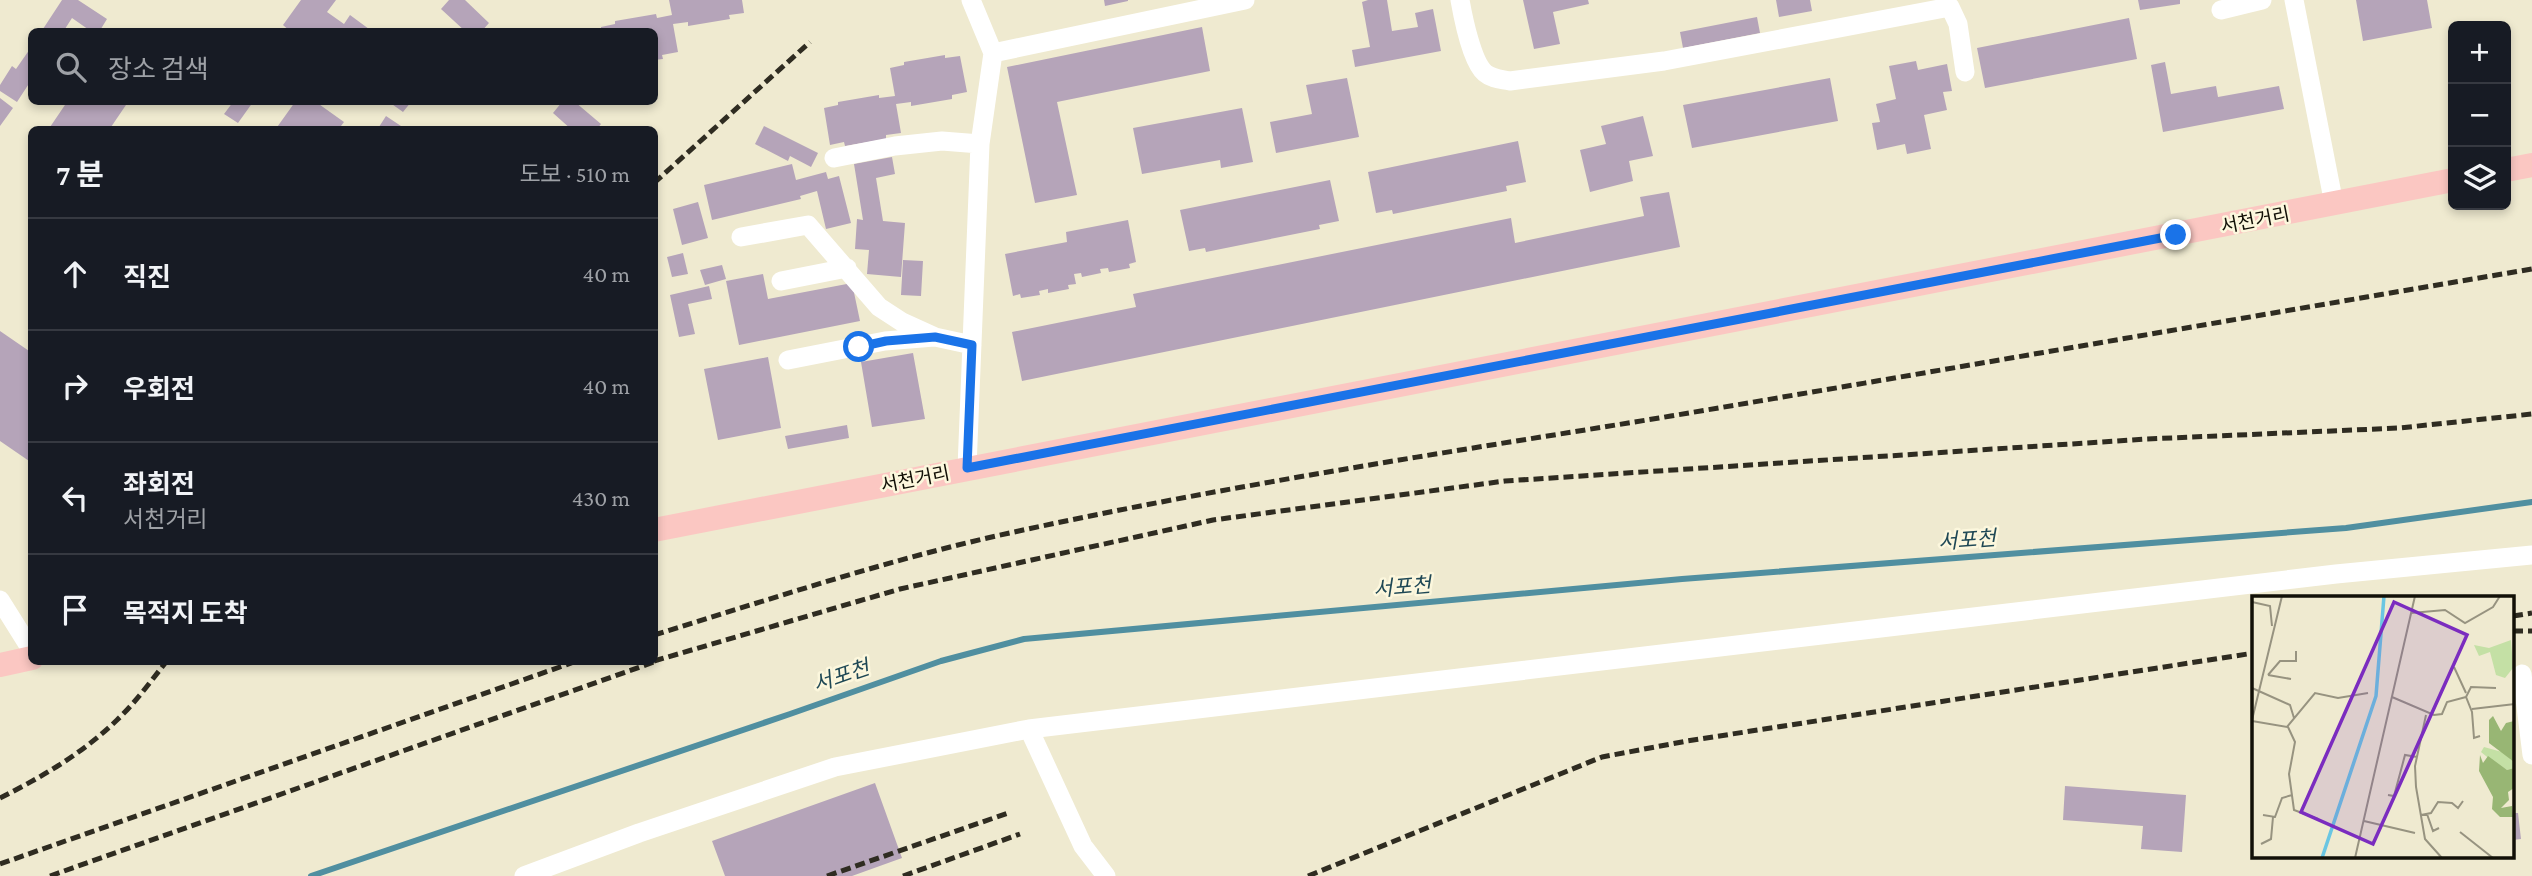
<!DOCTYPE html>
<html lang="ko">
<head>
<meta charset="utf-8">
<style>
	body { margin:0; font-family:"Crimson Pro","Noto Sans KR",serif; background:#242831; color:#f1f3f6 }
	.controls { position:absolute; right:21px; top:21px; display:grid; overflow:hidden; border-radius:10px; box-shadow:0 4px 10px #0003 }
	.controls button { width:63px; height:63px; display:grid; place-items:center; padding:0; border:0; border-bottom:2px solid #363941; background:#171b24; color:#f1f3f6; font:35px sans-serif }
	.stop { position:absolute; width:21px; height:21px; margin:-16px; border:5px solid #1a73e8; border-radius:50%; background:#fff }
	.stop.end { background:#1a73e8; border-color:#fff; box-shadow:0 2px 7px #0008 }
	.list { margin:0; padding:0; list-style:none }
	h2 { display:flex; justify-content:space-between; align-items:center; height:91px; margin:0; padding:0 28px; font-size:30px }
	h2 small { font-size:23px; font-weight:400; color:#9ea1a6 }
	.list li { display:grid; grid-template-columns:46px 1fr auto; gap:21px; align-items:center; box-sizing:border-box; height:112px; padding:0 28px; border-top:2px solid #363941 }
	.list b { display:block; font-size:26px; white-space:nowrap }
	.list p { margin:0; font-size:23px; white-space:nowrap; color:#9ea1a6 }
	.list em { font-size:23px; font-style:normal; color:#9ea1a6 }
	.icon { flex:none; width:38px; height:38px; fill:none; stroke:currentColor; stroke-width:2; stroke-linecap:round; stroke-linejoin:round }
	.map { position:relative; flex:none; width:2532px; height:876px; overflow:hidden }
	.search { position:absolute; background:#171b24; box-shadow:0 4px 10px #0003; left:28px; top:28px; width:630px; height:77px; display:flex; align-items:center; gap:18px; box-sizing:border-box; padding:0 24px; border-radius:10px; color:#9ea1a6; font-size:26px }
	.panel { position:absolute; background:#171b24; box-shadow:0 4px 10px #0003; left:28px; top:126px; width:630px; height:539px; border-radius:10px }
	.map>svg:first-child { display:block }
</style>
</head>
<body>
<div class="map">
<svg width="2532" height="876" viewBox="0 0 2532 876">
	<rect width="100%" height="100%" fill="#efead0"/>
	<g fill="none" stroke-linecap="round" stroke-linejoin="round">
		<path stroke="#508fa0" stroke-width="6" d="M311,876L790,714L941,661L1024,639L1682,579L2346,528L2532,502"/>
	</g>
	<path fill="#b5a4b9" d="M62,0H78L107,19L99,32H92L72,18L63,32H41Z
		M301,0H336L327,12L344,24L350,15L373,32H291L283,25Z
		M449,0H465L489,23L481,32H466L441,9Z
		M669,0H742L744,13L729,15L730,19L688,26V22L673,24L678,52L662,55L663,59L654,60V32H601V27L615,24V21L656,14L657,18L672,15Z
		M1104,0H1128V1L1105,6Z
		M1368,0H1387L1392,31L1418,27L1415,13L1433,9L1441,51L1355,67L1352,50L1370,47L1362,2Z
		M1523,0H1588L1589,4L1553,12L1560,44L1534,49Z
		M1776,0H1810L1812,11L1779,17Z
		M2138,0H2180V4L2140,10Z
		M2356,0H2427L2432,28L2363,41Z
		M1757,17L1760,33L1683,48L1680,32Z
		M2129,18L2137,59L1985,88L1977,48Z
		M1202,27L1210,71L1057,102L1077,195L1035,203L1007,67Z
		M32,46V79L17,102L0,91V85L12,66L16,69Z
		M945,55V58L960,56L967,92L952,95V99L911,106V102L896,104L901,133L886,135V139L845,146L844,142L830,145L824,108L838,105V102L879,95V98L895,96L890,68L904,65V62Z
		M1916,61L1918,70L1947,64L1952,91L1943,92L1947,110L1924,115L1931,149L1907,154L1905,144L1877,150L1872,123L1880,122L1876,104L1896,99L1889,66Z
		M2165,62L2171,94L2216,86L2218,97L2279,86L2284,109L2163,132L2151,65Z
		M1347,78L1359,137L1276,153L1270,122L1312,114L1306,85Z
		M1830,78L1838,121L1692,148L1683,105Z
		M0,98L13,108L0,126Z
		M67,102H128L109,130H48Z
		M233,102H253L238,123L224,114Z
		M295,102H316L344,122L338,130H275Z
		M389,102H411L403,112Z
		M562,102H575L601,124L596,130H572L553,113Z
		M1242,108L1253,162L1221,168L1220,160L1142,174L1133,128Z
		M386,116L407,130H377Z
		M1643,116L1653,156L1629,161L1633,181L1590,192L1580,150L1606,144L1601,126Z
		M764,126L818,153L811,167L790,156L788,161L755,144Z
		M1518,141L1526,182L1506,186L1507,191L1393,214L1392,210L1376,213L1368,172Z
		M892,157L895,174L876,178L883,221L905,223L901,277L867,274L869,250L855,249L857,219L863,220L854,164Z
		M792,164L796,180L826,172L828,179L839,176L851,223L826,229L817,191L800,196L801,199L712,220L704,185Z
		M1330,180L1339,221L1319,225L1320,229L1206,252L1205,248L1189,251L1180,210Z
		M1669,192L1680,247L1022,381L1012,332L1136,307L1133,294L1511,218L1515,243L1644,216L1640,197Z
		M698,202L708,238L682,245L673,209Z
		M1128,220L1136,262L1129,264L1130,268L1109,272L1108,268L1100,269L1101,273L1082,277L1081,273L1074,274L1076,284L1068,285L1069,289L1048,293V289L1039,291L1040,295L1021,298L1020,294L1013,296L1005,254L1067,242L1066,232Z
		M683,253L688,274L672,277L667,257Z
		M903,260L923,261L921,296L901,295Z
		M722,265L726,279L705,285L700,270Z
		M763,274L768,299L852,283L860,321L739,345L726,281Z
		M709,286L712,299L688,304L695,334L679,337L670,295Z
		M0,331L32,353V463L0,441Z
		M913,353L925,419L872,427L861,362Z
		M768,357L781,428L718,440L704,369Z
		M847,425L849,438L788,449L785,436Z
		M875,783L902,858L852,876H725L712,841Z
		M2065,786L2186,795L2182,852L2141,849L2143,826L2063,820Z
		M2513,813H2518L2521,839L2513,840Z"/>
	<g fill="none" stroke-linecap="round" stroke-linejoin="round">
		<path stroke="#fff" stroke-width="19" d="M1460,0C1463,17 1472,62 1485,73C1492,79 1501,79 1510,81L1664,61L1950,7L1958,24L1965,72
			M2294,0L2334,204
			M2221,10L2262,0
			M993,53L1245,0
			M834,158L895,146L942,141L980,144
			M741,237L808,225L879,307L902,322L935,337L972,345
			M781,281L847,268
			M788,360L885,341L934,337
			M967,468L980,144L993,53L971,0
			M0,600L32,651
			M2522,674L2532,755
			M1029,729L1083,846L1106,876
			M524,876L639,833L835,767L1029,729L2336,574L2532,555"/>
		<path stroke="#fbc7c2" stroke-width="24" d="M2506,170L2532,165
			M654,530L2453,180
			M0,665L32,658"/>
		<path stroke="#2f2c21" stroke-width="5" stroke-dasharray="10 5" stroke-linecap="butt" d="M654,183L810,42
			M2513,616L2532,613
			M2513,631H2532
			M654,635C768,600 881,562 996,536C1216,487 1438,454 1659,418C1950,369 2241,318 2532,269
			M654,661L900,589L1213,520L1505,481L2147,439L2399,428L2532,414
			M0,798C42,777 83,753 117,720C135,703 151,681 166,662
			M0,864L574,662
			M50,876L654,662
			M827,876L1011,812
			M903,876L1020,834
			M1308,876L1602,757L1687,741L2254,653"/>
	</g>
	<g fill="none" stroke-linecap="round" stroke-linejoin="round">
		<path stroke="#1a73e8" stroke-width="9" d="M859,347L886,341L935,337L972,345L967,468L2176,235"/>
	</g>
	<g text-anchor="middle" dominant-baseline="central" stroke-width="5" stroke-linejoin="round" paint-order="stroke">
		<g font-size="19" fill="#121007" stroke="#fcf7dd">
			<text transform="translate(2255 220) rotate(-11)">서천거리</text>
			<text transform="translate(915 479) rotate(-11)">서천거리</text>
		</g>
		<g font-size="21" font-style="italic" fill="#1f4855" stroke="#fcf7dd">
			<text transform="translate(1967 540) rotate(-4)">서포천</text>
			<text transform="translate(1402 587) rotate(-5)">서포천</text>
			<text transform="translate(841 676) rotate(-19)">서포천</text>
		</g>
	</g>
	<g transform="translate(2252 596)">
		<rect width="262" height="262" fill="#efead0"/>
		<path d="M259,44L261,72L253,82L244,79L238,56L227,60L222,49L237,52ZM232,151L250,156L262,166V172L255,174L240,165L229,156Z" fill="#c4e0a5"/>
		<path d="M241,120L249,135L254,127L262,125V166L237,147V124ZM228,159L231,167L236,160L255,174L262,172V192L256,196L257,204L249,212L260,210L261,221H248L240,213L241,201L227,175Z" fill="#98b674"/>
		<path fill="none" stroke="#6ac6e2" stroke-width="3.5" d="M70,262L124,100L132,0"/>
		<path fill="none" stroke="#979380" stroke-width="2" d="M0,6L18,10L20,30M159,17L193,14L213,27L241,11L248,0M202,71L214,97M16,79L28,65H44V55M16,79L39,83M0,92L38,109L42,122M140,101L182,119L190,118L195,106L214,101L220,116L222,142L228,140M214,101L219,91L244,92M220,113L263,108M174,119L163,170L164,191L173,243L190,262M0,124L30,0M0,125L35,131L63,97L86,102L116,97M36,131L43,146L37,178L42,214L66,223M136,199L142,200L153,159L165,161M175,218L181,235L187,232M11,219L23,221L30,202L40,199M169,219L179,217L186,206L200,207L206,212L211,205M112,225L163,237M208,236L241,262M9,248L19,243L21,221M103,262L163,0"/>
		<path fill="#7b2cbf" fill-opacity="0.15" stroke="#7b2cbf" stroke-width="3.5" d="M142,6L215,39L121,248L49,216Z"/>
		<rect width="262" height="262" fill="none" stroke="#121007" stroke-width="3.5"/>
	</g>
</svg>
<div class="controls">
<button>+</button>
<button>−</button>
<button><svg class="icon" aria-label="layers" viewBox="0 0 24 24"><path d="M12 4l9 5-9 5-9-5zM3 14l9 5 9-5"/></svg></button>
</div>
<div class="stop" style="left:859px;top:347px"></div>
<div class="stop end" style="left:2176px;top:235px"></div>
<div class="search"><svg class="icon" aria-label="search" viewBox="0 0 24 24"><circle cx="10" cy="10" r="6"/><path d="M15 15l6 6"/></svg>장소 검색</div>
<section class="panel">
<h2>7 분<small>도보 · 510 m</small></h2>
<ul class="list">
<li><svg class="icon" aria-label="ahead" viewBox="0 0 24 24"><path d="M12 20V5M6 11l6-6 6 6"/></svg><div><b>직진</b></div><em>40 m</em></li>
<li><svg class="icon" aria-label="right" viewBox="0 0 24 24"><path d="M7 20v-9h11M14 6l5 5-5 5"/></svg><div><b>우회전</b></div><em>40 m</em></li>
<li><svg class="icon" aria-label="left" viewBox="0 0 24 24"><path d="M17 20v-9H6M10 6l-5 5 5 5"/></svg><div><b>좌회전</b><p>서천거리</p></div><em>430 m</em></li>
<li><svg class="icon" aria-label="arrive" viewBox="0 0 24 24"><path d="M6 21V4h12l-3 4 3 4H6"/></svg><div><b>목적지 도착</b></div></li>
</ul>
</section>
</div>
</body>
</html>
